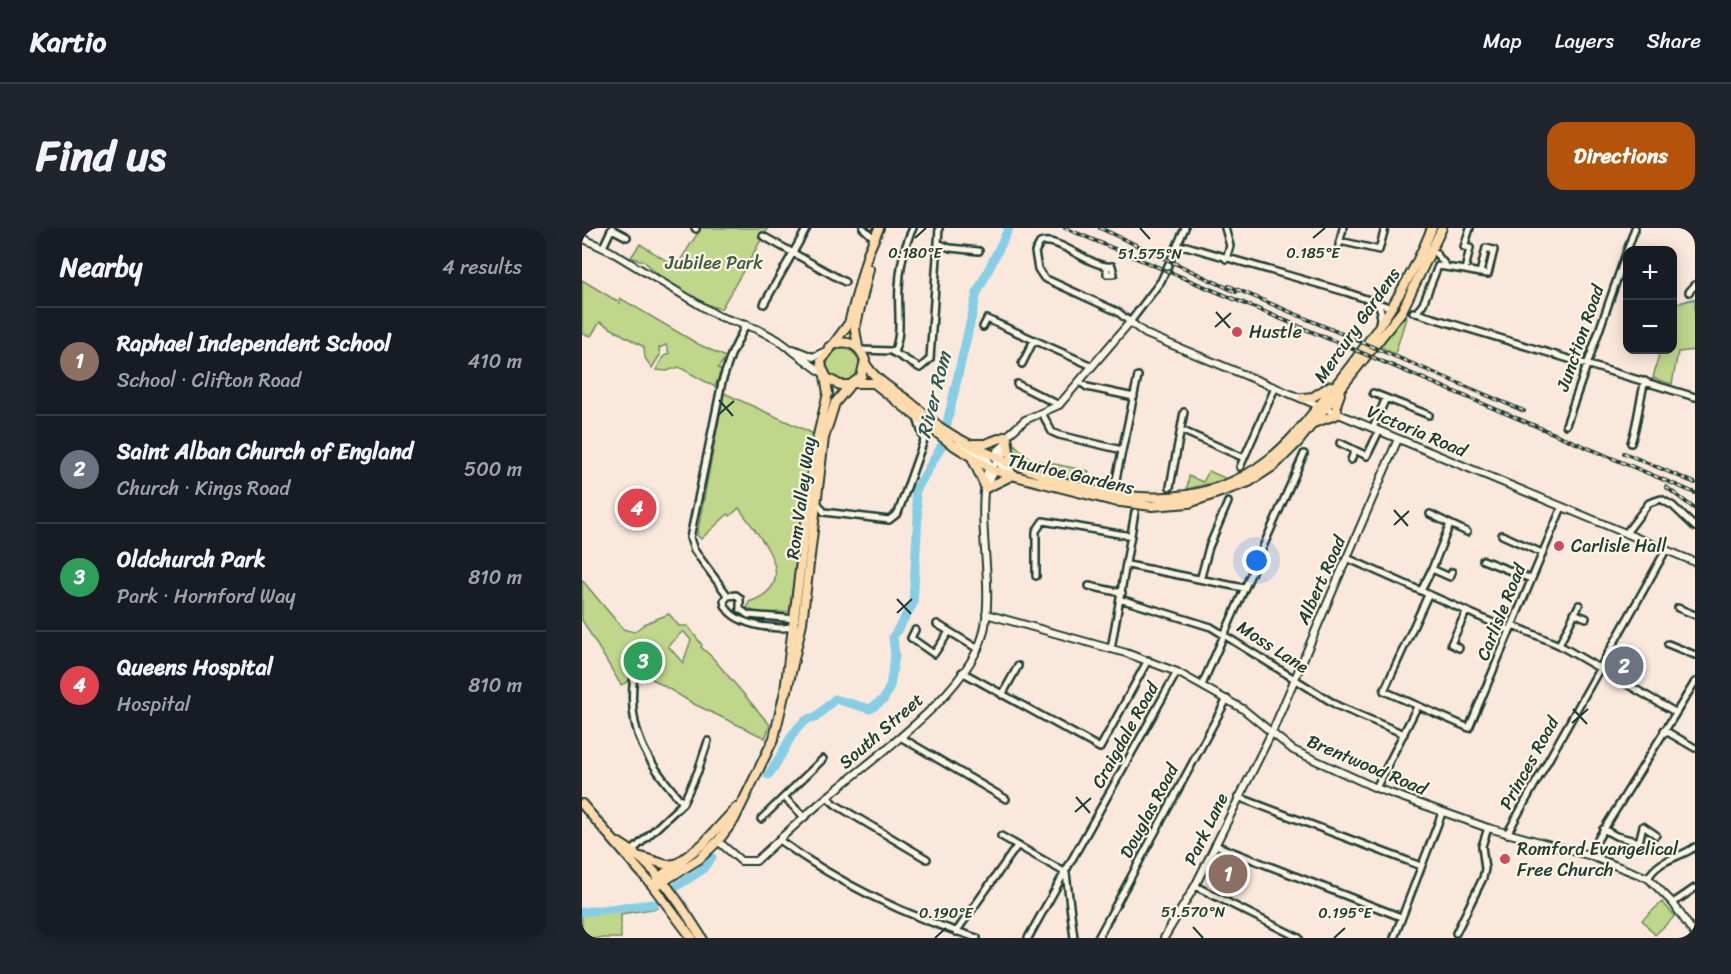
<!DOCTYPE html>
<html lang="en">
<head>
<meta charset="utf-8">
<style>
	body { margin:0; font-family:Sriracha,sans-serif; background:#20242c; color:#f1f3f6 }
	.controls { position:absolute; right:18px; top:18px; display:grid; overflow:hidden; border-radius:12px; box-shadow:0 3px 15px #0003 }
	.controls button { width:54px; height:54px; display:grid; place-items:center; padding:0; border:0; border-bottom:2px solid #363941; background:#171b24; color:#f1f3f6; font:30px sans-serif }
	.you { position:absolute; left:675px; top:333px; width:21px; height:21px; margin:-15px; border:4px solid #fff; border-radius:50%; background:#1a73e8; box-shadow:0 0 0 9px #1a73e833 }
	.badge { display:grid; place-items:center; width:39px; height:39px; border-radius:50%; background:#b45309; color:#fff; font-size:20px; font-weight:700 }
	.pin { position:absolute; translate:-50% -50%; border:3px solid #fff; box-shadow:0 2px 6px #0006 }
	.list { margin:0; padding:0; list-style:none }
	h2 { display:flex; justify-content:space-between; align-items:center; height:78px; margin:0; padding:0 24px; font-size:26px }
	h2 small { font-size:20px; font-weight:400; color:#9ea1a6 }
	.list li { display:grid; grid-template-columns:39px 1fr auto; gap:18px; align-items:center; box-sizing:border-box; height:108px; padding:0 24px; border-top:2px solid #363941 }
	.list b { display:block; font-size:22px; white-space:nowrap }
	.list p { margin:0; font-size:20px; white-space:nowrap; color:#9ea1a6 }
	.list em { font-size:20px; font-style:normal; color:#9ea1a6 }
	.map { position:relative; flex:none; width:1113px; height:710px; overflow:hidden; border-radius:18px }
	header { display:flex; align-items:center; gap:36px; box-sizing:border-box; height:84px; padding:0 30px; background:#171b24; border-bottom:2px solid #363941 }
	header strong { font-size:28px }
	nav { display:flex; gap:33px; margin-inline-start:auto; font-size:21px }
	.intro { display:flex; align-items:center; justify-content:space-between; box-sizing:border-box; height:144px; padding:0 36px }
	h1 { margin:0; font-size:42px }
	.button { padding:15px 27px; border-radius:18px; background:#b45309; color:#fff; font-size:21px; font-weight:700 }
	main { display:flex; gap:36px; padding:0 36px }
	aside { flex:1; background:#171b24; border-radius:18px; box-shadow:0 3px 15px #0003 }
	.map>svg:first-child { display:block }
</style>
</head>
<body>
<header>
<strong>Kartio</strong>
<nav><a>Map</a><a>Layers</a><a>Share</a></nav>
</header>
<div class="intro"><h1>Find us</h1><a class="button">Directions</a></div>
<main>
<aside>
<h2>Nearby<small>4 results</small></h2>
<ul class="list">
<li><span class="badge" style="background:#8d6e63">1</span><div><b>Raphael Independent School</b><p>School · Clifton Road</p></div><em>410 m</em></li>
<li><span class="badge" style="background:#6b7280">2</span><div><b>Saint Alban Church of England</b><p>Church · Kings Road</p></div><em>500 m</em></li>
<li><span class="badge" style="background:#2e9e5b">3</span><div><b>Oldchurch Park</b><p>Park · Hornford Way</p></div><em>810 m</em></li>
<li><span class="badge" style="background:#e0444e">4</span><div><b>Queens Hospital</b><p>Hospital</p></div><em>810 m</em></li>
</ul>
</aside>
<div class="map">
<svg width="1113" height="710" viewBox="0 0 1113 710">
	<rect width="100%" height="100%" fill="#fbe8dc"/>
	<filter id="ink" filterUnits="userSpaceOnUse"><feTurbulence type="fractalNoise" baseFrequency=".0167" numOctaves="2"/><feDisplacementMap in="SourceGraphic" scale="12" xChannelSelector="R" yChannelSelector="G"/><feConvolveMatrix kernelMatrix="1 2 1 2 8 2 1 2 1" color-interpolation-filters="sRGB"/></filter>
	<g filter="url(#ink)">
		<path fill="#c0d68b" stroke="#708a60" stroke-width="1.5" fill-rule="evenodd" d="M119,0H186L139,81C113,74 81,53 63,34C59,31 54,32 49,29L58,16L94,39Z
			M0,52L38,75V70L116,116L144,129L136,140L139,142L133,159L97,139L85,143L74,142L81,129L87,125L84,117L77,120L78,127L70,140L63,130L62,119L18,94L9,108L0,106Z
			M1113,70V122L1096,124L1090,156L1071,150L1078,122H1090L1091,77Z
			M821,89L824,90L813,126L797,118Z
			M245 137a16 16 0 1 1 32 0a16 16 0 1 1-32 0Z
			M142,165L230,205L208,383L204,384L175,385L165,380L167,374C223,355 176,308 157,280L148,288L146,286L119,311L115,307Z
			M432,216L448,231L507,243L505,252L496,250L495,254L445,239L432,227Z
			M627,243L645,251L605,261L607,248L621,254Z
			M0,352L41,401L52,404L64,395L87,386L97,398H106L120,417L119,419L130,429L188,497L183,510L112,476L67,449L48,447L47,453L39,457L0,392ZM101,403L109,412L101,435L86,418Z
			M1080,674L1093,688L1073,707L1060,692Z
			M74,677L76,680L39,686V710H0V686Z"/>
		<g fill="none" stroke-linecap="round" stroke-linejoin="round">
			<path stroke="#5c949e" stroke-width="1.5" d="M1090,77L1113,71"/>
			<path stroke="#85cee5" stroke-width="9" d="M233,490L253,471L288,481L302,471L308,458L313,428L311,409L331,376L336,287L333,264L360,217L395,65L427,0
				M186,547C202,529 207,501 228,490
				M95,658L120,642L130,629
				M0,684L72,676"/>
			<g stroke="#1f3d34" stroke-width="10">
				<path id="minor" d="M113,0L114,1
					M281,0L292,10
					M643,0L648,18L644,31
					M888,0L882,19L888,20L883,42L898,45
					M1110,0L1113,3
					M30,1L45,9
					M181,8L263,54
					M758,13L797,22L803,0
					M356,15L368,20L397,23
					M757,17L761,0
					M21,19L30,0
					M595,20L604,18L764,64L810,80
					M904,20L912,22L906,46L898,45Z
					M851,22L865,39
					M525,39V46H532L530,38C509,41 476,7 458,15L453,24L456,41L462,50L536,84L548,94L579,53L603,0
					M1107,64L1113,57
					M182,76L225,0
					M796,76L799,83L797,96
					M831,84L1113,169
					M834,85L841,76L856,38L883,42
					M401,99L405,91L510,138
					M278,122L309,123L338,140L348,131L357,0
					M312,124C321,104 315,81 317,59C318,39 322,18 331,0
					M440,136L452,112
					M498,154L505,159L552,169
					M435,156L477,177
					M791,165L847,187
					M460,185L470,204L477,207L540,222
					M984,197L1053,0
					M791,200L804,170
					M599,202L662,230
					M758,215L785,228L797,203
					M1049,215C1056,194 1057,174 1063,153
					M769,232L773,222
					M658,239L693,160
					M533,256L556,148
					M588,259L602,184
					M235,274L242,284L307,292L316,285L342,212L336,193
					M848,286L868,296L850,341
					M868,296L885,304
					M1044,305L1067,275L1079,271L1091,278L1113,299
					M920,307L960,325
					M765,330L927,402
					M901,332L949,351
					M546,337L662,360
					M454,348V303L461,293L549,308
					M619,349L627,319L646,274
					M507,358L540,365
					M839,363L850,341L868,349L870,344
					M846,367L802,463L887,500L980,279
					M146,368L112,322L108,310L140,154L149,127L164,96
					M146,368L142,373C145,396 194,404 213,398
					M146,368L154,367L158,370V381
					M538,371L629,399L756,478L822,506
					M1096,380L1113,387
					M158,381L166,387L214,391
					M992,385L1004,390
					M355,396L396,421
					M930,397L977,417L1093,484
					M333,402L329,410L352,426L367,404
					M1086,416L1113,427
					M977,417L997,377
					M877,420L869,416L884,384
					M529,421L553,284
					M380,444L518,520L566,432
					M52,448C44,504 66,535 101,575
					M620,457L722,226
					M420,467L436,438
					M1082,502L1113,520
					M320,510L424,571
					M794,560L835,479
					M202,569L222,589
					M245,569L254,577L345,631
					M656,569L839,638
					M179,591L241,531
					M1021,601L1034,608L1057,614L1061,598L1074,607
					M925,606L1084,322
					M419,608L484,645L492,710
					M197,612C258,656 323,688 395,710
					M633,617L819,689
					M48,625L101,575L116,543L126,513
					M1006,627L1113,454
					M1066,650C1078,630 1096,631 1113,619
					M613,658L717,710
					M1091,675L1113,660
					M374,704L435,618
					M874,705L901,650L903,641L900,618L906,600
					M446,710L595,444
					M516,710L645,471
					M812,710L860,585"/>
			</g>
			<g stroke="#1f3d34" stroke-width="10">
				<path id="tertiary" d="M0,10L28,23L136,88L175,101L196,112L242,146
					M211,121L231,129L244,123
					M377,213L406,232L411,247L405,254
					M421,218L415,223L419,238L429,243L432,248
					M404,386L544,425L595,444L661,481L711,522L794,560L906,600L1006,627L1066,650L1091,675L1113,707
					M136,613L159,633H174C199,610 223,587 249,566C295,527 393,460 403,398C411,347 394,293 405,244L410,242L416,229L421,226L425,208L443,192L477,177L548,94L564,106L1113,334
					M582,710L613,658L690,504L816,211"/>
			</g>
			<g stroke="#1f3d34" stroke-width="12">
				<path id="primary" d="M247,119C263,110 277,115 283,132L279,149L268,157H258L245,150L240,140L239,133L267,95L286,25L297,0
					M276,119L273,101L287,41
					M283,135C292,151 310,161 324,171C336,180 347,191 359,200C377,212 400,223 420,231C503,267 607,295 686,232C712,212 732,183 753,158C792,109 827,58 850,0
					M272,155H292L368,215L410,242L531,273L570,278L607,275L667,254L693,237L716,214L820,83L860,0
					M721,170L731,169L748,158
					M734,194L756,186L754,177L758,166
					M391,216H403L425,208L427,224L436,238
					M391,232L404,260L429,248
					M205,463L220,395L242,210L253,175L268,157
					M0,576L70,657L110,710
					M37,615C75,637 97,674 120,710
					M59,629L85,637L93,636
					M75,651L121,616L154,580
					M72,659L117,631L136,613L152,592L192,510L203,463L233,220L246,165L243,148"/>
			</g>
			<use href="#minor" stroke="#fcf5e5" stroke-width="5"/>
			<use href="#tertiary" stroke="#fcf5e5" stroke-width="6"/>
			<use href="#primary" stroke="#fedbac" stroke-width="8"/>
			<g stroke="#1f3d34" stroke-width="4">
				<path id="rail" d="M483,0L1113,265
					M518,0L654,64
					M647,58L942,183
					M1042,225L1113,255
					M1084,259L1113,281"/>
			</g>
			<use href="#rail" stroke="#fcf5e5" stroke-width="1.5" stroke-dasharray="4.5" stroke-linecap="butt"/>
		</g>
	</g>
	<path fill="none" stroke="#1f3d34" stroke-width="2" d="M558,0L568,11M333,10L344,0M731,10L743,0M634,84L648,100M633,99L649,85M137,172L151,188M136,187L152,173M812,282L826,298M812,297L827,283M315,371L329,386M315,385L330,371M991,481L1005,496M990,495L1006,481M494,569L508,585M493,584L509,570M611,699L621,710M353,710L364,700M752,710L763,700"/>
	<g fill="#d1495b" stroke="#fcf5e5" stroke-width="2">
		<circle cx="655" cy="104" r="6"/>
		<circle cx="977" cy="318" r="6"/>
		<circle cx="923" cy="631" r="6"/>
	</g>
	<g text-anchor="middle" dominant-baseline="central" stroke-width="4.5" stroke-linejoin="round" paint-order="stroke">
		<g font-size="18" fill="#3f5c45" stroke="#fcf5e5">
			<text x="132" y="35">Jubilee Park</text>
		</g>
		<g font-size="18" fill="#1f3d34" stroke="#fcf5e5">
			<text transform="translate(775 97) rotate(-55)">Mercury Gardens</text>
			<text transform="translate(998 110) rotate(-71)">Junction Road</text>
			<text transform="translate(835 203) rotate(23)">Victoria Road</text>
			<text transform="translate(489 246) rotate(13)">Thurloe Gardens</text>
			<text transform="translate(219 270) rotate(-82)">Rom Valley Way</text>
			<text transform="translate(739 352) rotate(-66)">Albert Road</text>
			<text transform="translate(919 384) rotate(-68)">Carlisle Road</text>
			<text transform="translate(691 419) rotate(33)">Moss Lane</text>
			<text transform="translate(299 503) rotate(-41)">South Street</text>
			<text transform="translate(543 507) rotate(-61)">Craigdale Road</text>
			<text transform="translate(947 535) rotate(-61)">Princes Road</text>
			<text transform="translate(785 537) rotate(23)">Brentwood Road</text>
			<text transform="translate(567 583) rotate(-62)">Douglas Road</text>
			<text transform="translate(624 601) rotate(-64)">Park Lane</text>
		</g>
		<g font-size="18" fill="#1f3d34" stroke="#fcf5e5" text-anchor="start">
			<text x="667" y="104">Hustle</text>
			<text x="989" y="318">Carlisle Hall</text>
			<text x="935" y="621">Romford Evangelical<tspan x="935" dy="21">Free Church</tspan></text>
		</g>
		<g font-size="20" font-style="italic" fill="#335a57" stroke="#fcf5e5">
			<text transform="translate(352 167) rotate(-76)">River Rom</text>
		</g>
	</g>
	<g font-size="15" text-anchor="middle" fill="#1f3d34" stroke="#fcf5e5" stroke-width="4.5" stroke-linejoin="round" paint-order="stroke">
		<text x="333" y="30">0.180°E</text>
		<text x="731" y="30">0.185°E</text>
		<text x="568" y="31">51.575°N</text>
		<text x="611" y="689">51.570°N</text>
		<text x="364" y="690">0.190°E</text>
		<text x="763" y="690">0.195°E</text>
	</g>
</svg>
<div class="controls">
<button>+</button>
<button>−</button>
</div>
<div class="you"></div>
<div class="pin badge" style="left:646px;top:646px;background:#8d6e63">1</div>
<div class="pin badge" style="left:1042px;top:438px;background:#6b7280">2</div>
<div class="pin badge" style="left:61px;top:433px;background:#2e9e5b">3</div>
<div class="pin badge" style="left:55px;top:280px;background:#e0444e">4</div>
</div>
</main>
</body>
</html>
